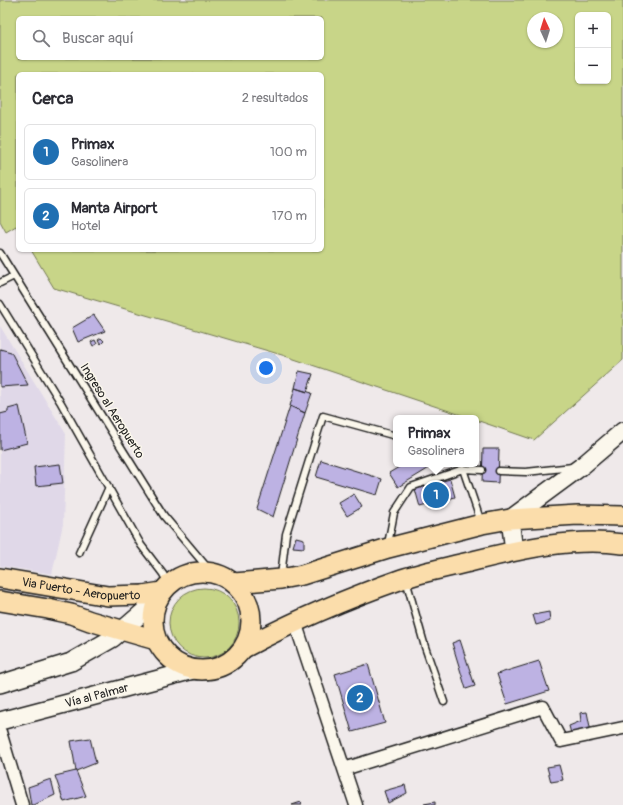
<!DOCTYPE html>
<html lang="es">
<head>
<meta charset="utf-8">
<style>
	body { margin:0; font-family:Pangolin,sans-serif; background:#f7f7f7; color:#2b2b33 }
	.controls { position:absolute; right:12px; top:12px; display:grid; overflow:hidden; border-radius:6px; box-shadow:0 1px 3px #0004 }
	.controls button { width:36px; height:36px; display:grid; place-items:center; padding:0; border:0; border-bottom:1px solid #e1e1e2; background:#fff; color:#2b2b33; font:20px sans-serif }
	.compass { position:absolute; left:527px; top:12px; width:36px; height:36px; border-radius:50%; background:#fff; box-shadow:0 1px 3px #0004; rotate:356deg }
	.you { position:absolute; left:266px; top:368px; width:14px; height:14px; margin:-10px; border:3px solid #fff; border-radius:50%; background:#1a73e8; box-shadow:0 0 0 6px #1a73e833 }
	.badge { display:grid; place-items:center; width:26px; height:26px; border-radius:50%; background:#1f6fb2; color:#fff; font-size:13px; font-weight:700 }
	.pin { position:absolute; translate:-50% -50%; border:2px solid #fff; box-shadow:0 1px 4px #0006 }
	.popup { position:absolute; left:393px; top:415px; width:86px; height:52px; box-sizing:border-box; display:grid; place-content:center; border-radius:6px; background:#fff; filter:drop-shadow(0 1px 3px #0005); font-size:13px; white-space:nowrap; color:#7c7c81 }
	.popup b { font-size:15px; color:#2b2b33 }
	.popup::after { content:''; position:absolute; left:50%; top:100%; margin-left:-8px; border:8px solid transparent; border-top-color:#fff }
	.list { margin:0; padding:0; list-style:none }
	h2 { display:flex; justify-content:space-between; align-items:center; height:52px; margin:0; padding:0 16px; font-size:17px }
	h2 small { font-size:13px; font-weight:400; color:#7c7c81 }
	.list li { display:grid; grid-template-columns:26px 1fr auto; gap:12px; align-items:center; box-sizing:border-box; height:56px; margin:0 8px 8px; padding:0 8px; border:1px solid #e1e1e2; border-radius:6px }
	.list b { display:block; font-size:15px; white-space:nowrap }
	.list p { margin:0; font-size:13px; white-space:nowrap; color:#7c7c81 }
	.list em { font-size:13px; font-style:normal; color:#7c7c81 }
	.icon { flex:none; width:22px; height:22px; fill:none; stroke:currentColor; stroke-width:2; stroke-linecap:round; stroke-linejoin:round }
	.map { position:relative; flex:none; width:623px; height:805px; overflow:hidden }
	.search { position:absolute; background:#fff; box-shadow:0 1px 3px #0004; left:16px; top:16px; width:308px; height:44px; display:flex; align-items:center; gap:10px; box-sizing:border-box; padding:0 14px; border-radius:6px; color:#7c7c81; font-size:15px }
	.panel { position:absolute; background:#fff; box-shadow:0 1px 3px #0004; left:16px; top:72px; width:308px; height:180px; border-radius:6px }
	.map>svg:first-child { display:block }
</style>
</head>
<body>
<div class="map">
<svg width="623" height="805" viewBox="0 0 623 805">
	<rect width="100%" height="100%" fill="#efe9ea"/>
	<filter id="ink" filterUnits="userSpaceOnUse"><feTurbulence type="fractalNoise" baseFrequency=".025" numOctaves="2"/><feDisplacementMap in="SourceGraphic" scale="8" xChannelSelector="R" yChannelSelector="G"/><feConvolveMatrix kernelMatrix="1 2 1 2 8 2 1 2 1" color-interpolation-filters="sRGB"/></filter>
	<g filter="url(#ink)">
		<path fill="#e0d8e8" d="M0,326L66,434L63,524L52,574L0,566Z"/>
		<path fill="#c8d588" stroke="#727852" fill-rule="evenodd" d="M0,0H623V360L534,440L476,420V418H470L282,355L54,288L31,250H322V74H18V230L16,226L6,232L0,221ZM578,15H608V81H578ZM18,18H322V58H18ZM533,18H557V42H533Z
			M169 623a35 35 0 1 1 70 0a35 35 0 1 1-70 0Z"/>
		<path fill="#bdb2e3" stroke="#1c1c1c" d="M94,315L105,331L78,342L72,328Z
			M101,338L104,341L101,344L98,340Z
			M95,340L97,344L93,346L91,342Z
			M0,349L11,352L28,385L0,387Z
			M299,371L313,374L307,392L295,388Z
			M295,388L312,393L305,413L290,406Z
			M19,406L27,443L0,450V414L8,412V409Z
			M290,406L305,413L273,517L257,509Z
			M483,449H499L498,483L482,482Z
			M321,460L382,479L377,495L316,477Z
			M60,464L63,483L36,486L34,467Z
			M404,464H429L431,467L398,487L389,473Z
			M450,479L455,497L420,507L415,489Z
			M354,494L362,507L347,516L339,503Z
			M296,537L304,539V548L293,547Z
			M549,612L550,621L536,625L533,615Z
			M460,640L475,686L466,689L452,643Z
			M539,661L549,691L507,704L497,674Z
			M368,664L385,723L352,732L335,674Z
			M587,712L591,732L572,737L569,726L581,721L580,713Z
			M90,738L96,763L76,771L71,741Z
			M559,765L563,780L551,782L547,767Z
			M76,771L86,796L64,802L55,776Z
			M51,779L55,795L34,805H31L28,787Z
			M405,785L407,793L388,803L384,791Z
			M301,802L302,805H292Z
			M435,802V805H425L424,804Z"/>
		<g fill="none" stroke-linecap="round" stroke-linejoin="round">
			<g stroke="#1c1c1c" stroke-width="9">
				<path id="lane" d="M0,253L164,516L206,566L215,574
					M0,283L14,276
					M0,304L61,403L141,545L163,574L169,585
					M463,469L482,470
					M499,471L526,472L573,467
					M388,544L394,513L411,487L463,469L481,522
					M79,553L109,487
					M281,576L286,534L323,416L396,436
					M406,580L425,647L444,702"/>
			</g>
			<g stroke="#1c1c1c" stroke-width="15">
				<path id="street" d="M295,622L356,805
					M0,732L22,805
					M344,769L543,707L561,741L623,728"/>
			</g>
			<g stroke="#1c1c1c" stroke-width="20">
				<g id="secondary">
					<path d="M514,551L510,519L582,466L623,431"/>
					<path d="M0,684L71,662L113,638L157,600"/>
					<path id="s1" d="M0,721L193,670"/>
				</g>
			</g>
			<g stroke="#1c1c1c" stroke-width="22">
				<g id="primary">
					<circle cx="202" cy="621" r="49"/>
					<path id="s2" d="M0,578L108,596L143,595L162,592"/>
					<path d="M234,583L281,579L302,575L388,548L482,524L510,519L578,515L623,516"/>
					<path d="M0,601L48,609L71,614L90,621L156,640"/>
					<path d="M244,648C294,621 348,598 402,579C425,571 450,567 473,561C521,549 573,537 623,544"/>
				</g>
			</g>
			<use href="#lane" stroke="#fbf7ec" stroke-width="6"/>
			<use href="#street" stroke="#fbf7ec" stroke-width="12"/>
			<use href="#secondary" stroke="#fbf7ec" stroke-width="17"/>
			<use href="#primary" stroke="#fbddab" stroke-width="19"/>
		</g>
	</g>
	<g text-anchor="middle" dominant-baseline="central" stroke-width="3" stroke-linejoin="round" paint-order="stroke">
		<g font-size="12" fill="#1c1c1c" stroke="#fbf7ec">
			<text transform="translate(112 411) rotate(58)">Ingreso al Aeropuerto</text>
			<text stroke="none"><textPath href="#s2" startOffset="82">Via Puerto - Aeropuerto</textPath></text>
			<text stroke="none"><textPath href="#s1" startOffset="100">Vía al Palmar</textPath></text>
		</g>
	</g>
</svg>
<div class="controls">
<button>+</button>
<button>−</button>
</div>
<svg class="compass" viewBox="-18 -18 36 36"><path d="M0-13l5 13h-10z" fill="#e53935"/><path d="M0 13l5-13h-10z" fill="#7c7c81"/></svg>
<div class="you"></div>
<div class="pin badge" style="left:436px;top:495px">1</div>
<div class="popup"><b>Primax</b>Gasolinera</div>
<div class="pin badge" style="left:360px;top:698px">2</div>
<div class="search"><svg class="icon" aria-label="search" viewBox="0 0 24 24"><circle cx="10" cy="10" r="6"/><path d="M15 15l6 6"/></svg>Buscar aquí</div>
<section class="panel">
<h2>Cerca<small>2 resultados</small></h2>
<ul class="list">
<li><span class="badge">1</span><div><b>Primax</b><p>Gasolinera</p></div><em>100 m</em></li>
<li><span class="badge">2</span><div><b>Manta Airport</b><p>Hotel</p></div><em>170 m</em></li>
</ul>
</section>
</div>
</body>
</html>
